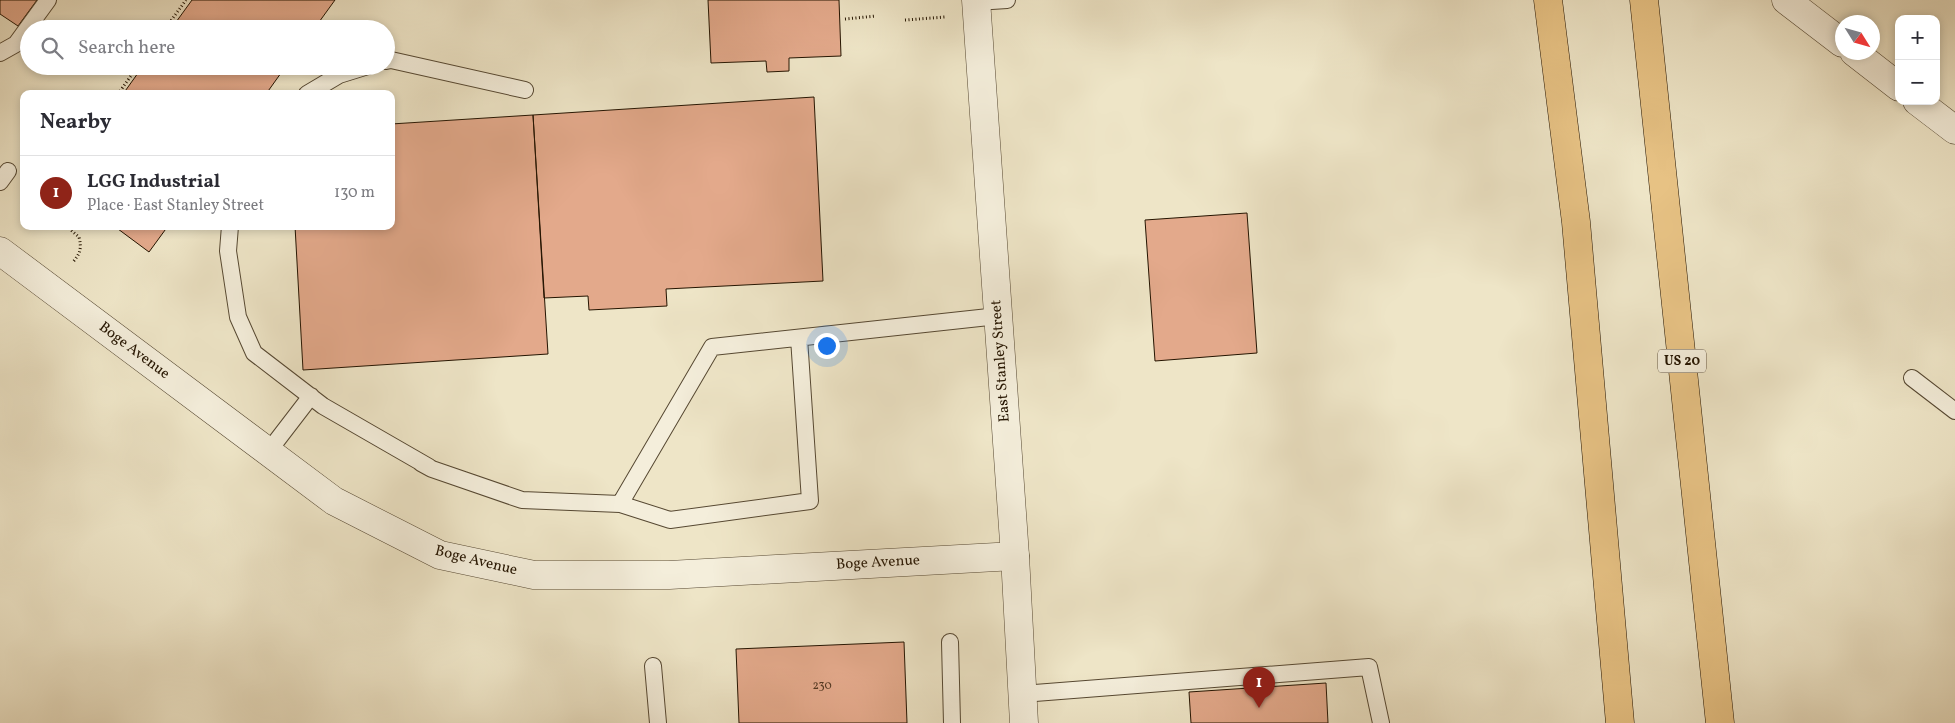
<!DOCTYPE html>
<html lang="en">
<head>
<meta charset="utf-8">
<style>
	body { margin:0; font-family:Vollkorn,serif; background:#f7f7f7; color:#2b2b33 }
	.controls { position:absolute; right:15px; top:15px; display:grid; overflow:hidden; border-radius:10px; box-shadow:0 2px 8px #0003 }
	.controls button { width:45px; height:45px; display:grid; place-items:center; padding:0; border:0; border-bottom:1px solid #e1e1e2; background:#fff; color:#2b2b33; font:25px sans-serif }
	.compass { position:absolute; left:1835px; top:15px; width:45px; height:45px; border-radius:50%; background:#fff; box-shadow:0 2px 8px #0003; rotate:127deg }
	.you { position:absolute; left:826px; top:345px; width:18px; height:18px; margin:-12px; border:4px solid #fff; border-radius:50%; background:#1a73e8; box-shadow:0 0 0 8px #1a73e833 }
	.badge { display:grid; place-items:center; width:32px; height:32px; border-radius:50%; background:#8f2418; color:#fff; font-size:16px; font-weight:700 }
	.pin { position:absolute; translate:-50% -41px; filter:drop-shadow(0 1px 2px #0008) }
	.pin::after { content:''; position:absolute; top:26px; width:18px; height:15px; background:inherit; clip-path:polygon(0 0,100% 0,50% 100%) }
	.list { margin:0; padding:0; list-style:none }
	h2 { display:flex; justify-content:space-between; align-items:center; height:65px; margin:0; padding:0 20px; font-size:21px }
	h2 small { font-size:16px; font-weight:400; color:#7c7c81 }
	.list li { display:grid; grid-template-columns:32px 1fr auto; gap:15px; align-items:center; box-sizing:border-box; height:75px; padding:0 20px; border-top:1px solid #e1e1e2 }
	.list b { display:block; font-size:19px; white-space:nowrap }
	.list p { margin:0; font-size:16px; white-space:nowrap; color:#7c7c81 }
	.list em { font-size:16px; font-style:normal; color:#7c7c81 }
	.icon { flex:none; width:28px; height:28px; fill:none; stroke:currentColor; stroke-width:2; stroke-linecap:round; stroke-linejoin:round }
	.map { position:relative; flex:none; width:1955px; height:723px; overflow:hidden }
	.search { position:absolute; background:#fff; box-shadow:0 2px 8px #0003; left:20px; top:20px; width:375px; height:55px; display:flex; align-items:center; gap:12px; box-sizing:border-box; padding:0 18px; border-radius:28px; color:#7c7c81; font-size:19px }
	.panel { position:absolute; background:#fff; box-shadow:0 2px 8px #0003; left:20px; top:90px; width:375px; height:140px; border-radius:10px }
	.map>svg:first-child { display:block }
</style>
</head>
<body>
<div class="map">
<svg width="1955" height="723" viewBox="0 0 1955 723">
	<rect width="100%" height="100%" fill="#eee5c7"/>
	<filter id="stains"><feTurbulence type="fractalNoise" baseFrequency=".004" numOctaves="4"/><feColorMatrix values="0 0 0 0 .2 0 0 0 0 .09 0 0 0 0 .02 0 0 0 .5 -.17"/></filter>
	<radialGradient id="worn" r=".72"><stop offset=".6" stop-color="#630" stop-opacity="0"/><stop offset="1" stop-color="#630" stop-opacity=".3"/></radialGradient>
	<path fill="#e3a98b" stroke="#241400" d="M0,0H37L18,26L0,14Z
		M192,0H335L314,29H171Z
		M708,0H839L841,56L789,58V71L767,72L766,61L711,63Z
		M143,66H286L266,94H123Z
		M814,97L823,281L666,289L667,306L589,310L588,296L544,298L533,115Z
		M533,115L548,354L303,370L295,226H391V124Z
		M1247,213L1257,353L1155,361L1145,220Z
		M114,226H168L149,252Z
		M904,642L907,723H739L736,649Z
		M1326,683L1328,723H1191L1189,692Z"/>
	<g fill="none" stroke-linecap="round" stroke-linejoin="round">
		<g stroke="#564832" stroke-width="18">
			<path id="service" d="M976,2L1007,0
				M0,53L16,44L48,0
				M386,61L391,60L525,90
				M307,94L339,75L368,66
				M0,182L8,171
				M230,226L228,251L238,317L254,353L323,406L429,467
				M1912,378L1955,411
				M268,452L311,396
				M421,463L432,469L522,500L620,504L712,347L998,316
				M620,504L670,520L810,501L799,338
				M950,642L952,723
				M653,666L658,723
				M1022,694L1369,667L1381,723"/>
		</g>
		<g stroke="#564832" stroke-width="29">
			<path id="minor" d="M1786,0L1842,43
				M1854,52L1899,87
				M1917,101L1955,130
				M0,251L334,501L440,555L534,575H669L1015,556"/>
		</g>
		<g stroke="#564832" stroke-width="29">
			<path id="tertiary" d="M976,0L1015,556L1024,723"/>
		</g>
		<g stroke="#241400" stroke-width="29">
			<path id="motorway" d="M1548,0L1576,222L1620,723
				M1644,0L1720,723"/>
		</g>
		<path stroke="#241400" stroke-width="3" stroke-dasharray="1 2.5" stroke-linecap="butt" d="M845,19L876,16
			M905,20L945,17
			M165,29L186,0
			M118,94L138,66
			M66,226L79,237C82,249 80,254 72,263"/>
		<use href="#service" stroke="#f4eedb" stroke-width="16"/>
		<use href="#minor" stroke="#f4eedb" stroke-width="28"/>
		<use href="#tertiary" stroke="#f4eedb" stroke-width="28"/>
		<use href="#motorway" stroke="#e7c284" stroke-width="28"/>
	</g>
	<g text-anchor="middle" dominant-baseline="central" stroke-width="5" stroke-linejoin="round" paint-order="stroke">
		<g font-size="12" fill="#543923">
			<text x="822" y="686">230</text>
		</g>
		<rect fill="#f4eedb" stroke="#625542" stroke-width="1" x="1658" y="349.5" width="48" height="23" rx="4"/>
		<g font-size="14" font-weight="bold" fill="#241400">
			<text x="1682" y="361">US 20</text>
		</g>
		<g font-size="15" fill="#241400" stroke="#f4eedb">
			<text transform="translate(134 351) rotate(37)">Boge Avenue</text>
			<text transform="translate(1001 361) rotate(-94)">East Stanley Street</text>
			<text transform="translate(476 561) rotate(14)">Boge Avenue</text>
			<text transform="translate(878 563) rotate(-3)">Boge Avenue</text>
		</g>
	</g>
	<rect width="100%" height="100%" filter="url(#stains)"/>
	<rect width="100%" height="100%" fill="url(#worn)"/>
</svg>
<div class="controls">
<button>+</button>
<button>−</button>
</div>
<svg class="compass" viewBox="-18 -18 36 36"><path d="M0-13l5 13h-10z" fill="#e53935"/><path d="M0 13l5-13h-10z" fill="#7c7c81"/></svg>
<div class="you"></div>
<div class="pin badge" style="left:1259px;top:708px">1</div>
<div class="search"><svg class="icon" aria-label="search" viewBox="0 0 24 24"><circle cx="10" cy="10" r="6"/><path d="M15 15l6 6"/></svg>Search here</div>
<section class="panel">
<h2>Nearby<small></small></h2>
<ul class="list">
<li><span class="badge">1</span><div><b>LGG Industrial</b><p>Place · East Stanley Street</p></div><em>130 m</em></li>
</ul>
</section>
</div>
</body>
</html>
